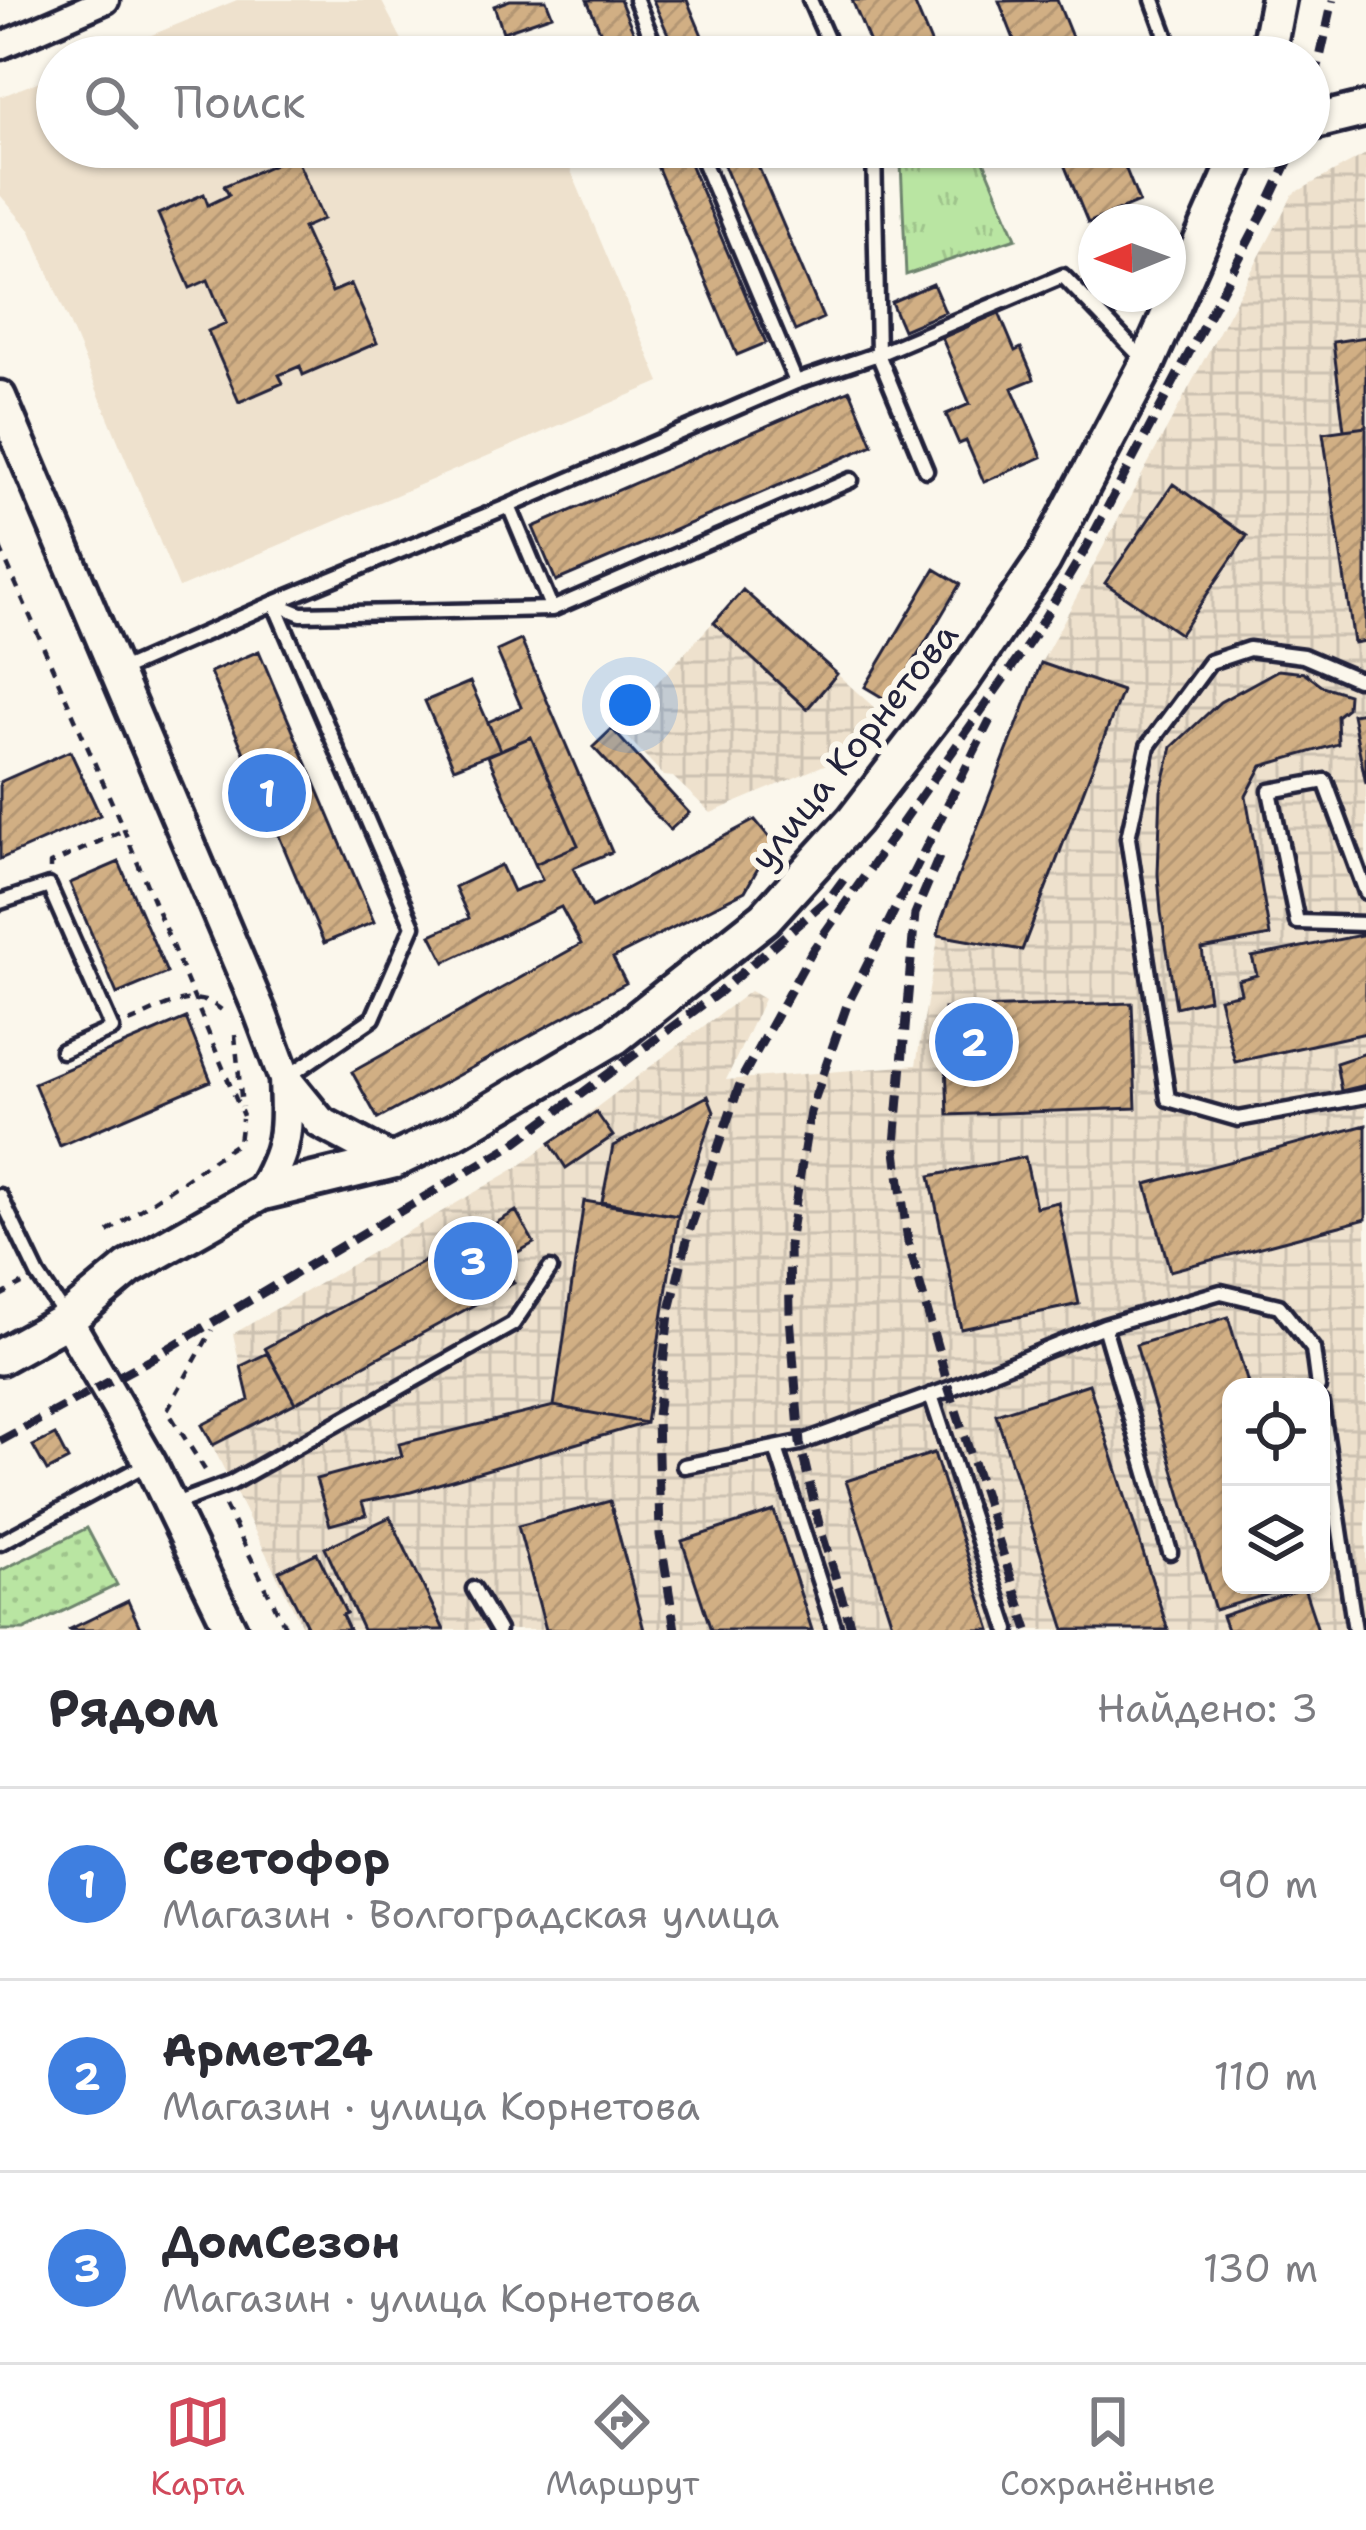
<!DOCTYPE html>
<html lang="ru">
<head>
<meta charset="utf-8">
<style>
	body { margin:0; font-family:"Shantell Sans",sans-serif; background:#f7f7f7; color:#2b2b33 }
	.controls { position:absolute; right:36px; bottom:36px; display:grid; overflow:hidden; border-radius:24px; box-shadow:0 3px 9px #0004 }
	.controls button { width:108px; height:108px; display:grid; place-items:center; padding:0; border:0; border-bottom:3px solid #e1e1e2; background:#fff; color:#2b2b33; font:60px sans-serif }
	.compass { position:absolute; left:1078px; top:204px; width:108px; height:108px; border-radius:50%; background:#fff; box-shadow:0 3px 9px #0004; rotate:269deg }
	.you { position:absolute; left:630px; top:705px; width:42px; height:42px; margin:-30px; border:9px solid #fff; border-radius:50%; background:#1a73e8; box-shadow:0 0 0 18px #1a73e833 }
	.badge { display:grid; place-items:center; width:78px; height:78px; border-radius:50%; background:#d1495b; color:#fff; font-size:39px; font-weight:700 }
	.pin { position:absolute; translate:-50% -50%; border:6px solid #fff; box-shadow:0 3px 12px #0006 }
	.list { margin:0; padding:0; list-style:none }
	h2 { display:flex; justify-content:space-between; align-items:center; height:156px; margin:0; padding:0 48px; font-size:51px }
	h2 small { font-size:39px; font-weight:400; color:#7c7c81 }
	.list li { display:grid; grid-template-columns:78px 1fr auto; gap:36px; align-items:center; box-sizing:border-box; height:192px; padding:0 48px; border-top:3px solid #e1e1e2 }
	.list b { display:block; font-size:45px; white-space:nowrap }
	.list p { margin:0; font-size:39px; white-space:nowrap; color:#7c7c81 }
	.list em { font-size:39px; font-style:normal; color:#7c7c81 }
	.icon { flex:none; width:66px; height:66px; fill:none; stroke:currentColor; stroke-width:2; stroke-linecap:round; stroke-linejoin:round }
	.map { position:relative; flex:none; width:1366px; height:1630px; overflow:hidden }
	.search { position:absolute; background:#fff; box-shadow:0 3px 9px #0004; left:36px; right:36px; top:36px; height:132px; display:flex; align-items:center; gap:30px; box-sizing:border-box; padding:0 42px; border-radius:66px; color:#7c7c81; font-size:45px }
	.sheet { height:732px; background:#fff }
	nav { display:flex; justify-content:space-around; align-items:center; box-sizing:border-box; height:168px; border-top:3px solid #e1e1e2; background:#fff; font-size:33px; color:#7c7c81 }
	nav a { display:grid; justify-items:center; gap:6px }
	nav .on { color:#d1495b }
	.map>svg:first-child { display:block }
</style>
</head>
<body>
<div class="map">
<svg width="1366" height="1630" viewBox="0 0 1366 1630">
	<defs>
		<pattern id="industrial-grid" width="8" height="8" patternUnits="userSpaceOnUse" patternTransform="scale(3)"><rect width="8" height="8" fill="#eee1cd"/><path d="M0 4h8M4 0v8" fill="none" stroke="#ccc1b1"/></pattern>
		<pattern id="grass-dots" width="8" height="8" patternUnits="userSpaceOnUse" patternTransform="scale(3)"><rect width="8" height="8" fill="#b9e5a2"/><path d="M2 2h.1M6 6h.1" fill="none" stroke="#9fc48c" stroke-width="1.8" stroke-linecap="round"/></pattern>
		<pattern id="park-tufts" width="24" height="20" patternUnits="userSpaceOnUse" patternTransform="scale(3)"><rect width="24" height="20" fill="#b9e5a2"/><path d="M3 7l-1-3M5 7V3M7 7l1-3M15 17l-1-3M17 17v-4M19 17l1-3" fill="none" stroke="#9fc48c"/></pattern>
		<pattern id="building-hatch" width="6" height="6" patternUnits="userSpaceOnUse" patternTransform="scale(3)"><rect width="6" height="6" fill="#d1af84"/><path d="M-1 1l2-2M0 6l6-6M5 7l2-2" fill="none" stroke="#b39673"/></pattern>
	</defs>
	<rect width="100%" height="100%" fill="#fbf7ec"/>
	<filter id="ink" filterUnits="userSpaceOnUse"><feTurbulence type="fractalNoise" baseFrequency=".00833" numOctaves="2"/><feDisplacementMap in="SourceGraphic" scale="24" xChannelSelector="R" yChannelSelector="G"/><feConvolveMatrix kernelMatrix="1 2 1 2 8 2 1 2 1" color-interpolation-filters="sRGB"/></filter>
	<g filter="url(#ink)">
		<path fill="#eee1cd" d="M237,0H381L411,57H98Z
			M57,74V147H561L660,382L179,588L31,231L0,195V97Z"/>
		<path fill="url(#industrial-grid)" fill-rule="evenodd" d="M1366,154V1630H304L202,1425L248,1400L233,1334L518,1167L750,991L764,999L726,1080L916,1065L941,921L1041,663L1293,194ZM1231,1387H1321V1585H1231Z
			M743,590L877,710L836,760L711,813L673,777L664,776L617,726Z"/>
		<path fill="url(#grass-dots)" stroke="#6e846e" stroke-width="3" d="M87,1528L117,1585L24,1630H0V1571Z"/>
		<path fill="url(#park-tufts)" stroke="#6e846e" stroke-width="3" d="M950,147H978L1016,238L906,275L901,163Z"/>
		<path fill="url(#building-hatch)" stroke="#22223b" stroke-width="3" d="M510,0H546L552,15L503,32L494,6Z
			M587,0H620L644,57H611Z
			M653,0H687L711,57H678Z
			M852,0H913L937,57H876Z
			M1057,0L1080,57H1021L999,1Z
			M649,147H683L766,343L737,355Z
			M716,147H750L823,318L795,331Z
			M1057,147H1117L1139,202L1088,223Z
			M295,155L323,219L303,228L332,292L351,284L377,343L303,375L300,366L279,375L283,383L239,402L208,331L226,323L208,280L190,288L158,214L204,194L208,205L229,195L224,186Z
			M933,284L945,312L903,330L891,302Z
			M999,313L1015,351L1021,348L1034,379L1012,388L1042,457L984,482L966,441L959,444L946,414L970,404L942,338Z
			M1366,337V427L1344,430L1333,342Z
			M850,390L873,445L556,581L533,527Z
			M1366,427V641L1354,643L1323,433Z
			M1173,484L1247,536L1180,634L1105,583Z
			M935,569L960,584L890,702L865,687Z
			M743,590L837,674L807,709L714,623Z
			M521,640L612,852L573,868L592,907L755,820L773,842L745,891L613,958L626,983L378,1119L352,1072L581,944L561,907L445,962L431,935L469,918L455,887L501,865L513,891L542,880L535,864L578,845L531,737L500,750L488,722L521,707L497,651Z
			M259,651L374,922L324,943L210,672Z
			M1041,663L1122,691L1022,950L938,935L941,921Z
			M1278,670L1305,673L1322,686L1348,694L1347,708L1337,716L1338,744L1262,766L1246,796L1270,936L1202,949L1209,999L1176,1007L1161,912L1158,874L1161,791L1172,747L1220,702Z
			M470,682L500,750L454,768L425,701Z
			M1366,712V784L1352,714Z
			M612,729L689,813L670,830L593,747Z
			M531,737L578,845L535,864L488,756Z
			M70,751L100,815L0,859V782Z
			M119,862L167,973L117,994L70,883Z
			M1366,934V1033L1235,1062L1219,998L1241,993L1238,980L1257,975L1252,957Z
			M1132,1003L1136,1108L948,1115L944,1009Z
			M186,1018L211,1081L60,1146L34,1083Z
			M1366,1053V1085L1341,1091L1336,1063Z
			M708,1096L714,1111L678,1216L602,1202L613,1146Z
			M596,1112L613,1136L566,1168L550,1143Z
			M1366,1125V1219L1170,1271L1146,1184Z
			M1025,1157L1036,1207L1058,1202L1079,1304L961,1329L930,1176Z
			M584,1201L678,1216L646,1423L554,1406Z
			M516,1211L534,1243L504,1260L486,1229Z
			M484,1229L514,1283L295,1403L265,1348Z
			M1228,1317L1249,1387H1231V1585H1299L1215,1610L1136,1345Z
			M268,1353L295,1403L213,1445L202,1425L249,1400L241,1366Z
			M1089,1384L1168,1630H1065L996,1414Z
			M554,1406L646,1423L411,1492L362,1502L366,1515L330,1525L316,1479L402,1456L399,1444Z
			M55,1435L68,1460L47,1471L33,1446Z
			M934,1453L991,1630H894L846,1481Z
			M610,1501L644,1630H546L518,1526Z
			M774,1511L812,1630H711L682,1541Z
			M390,1517L444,1630H363L325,1548Z
			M317,1553L346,1613L342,1615L349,1630H309L279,1571Z
			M1304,1588L1318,1630H1227L1222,1616Z
			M128,1601L141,1630H68Z"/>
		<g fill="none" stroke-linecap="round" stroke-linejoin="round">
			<g stroke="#22223b" stroke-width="21">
				<path id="service" d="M636,0L659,57
					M810,0L835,57
					M1153,0L1174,57
					M697,147L796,382
					M874,147L878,354L926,470
					M552,609L509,506L796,382L878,354L1063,276L1143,359
					M119,671L274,603L301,614L552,609L851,480
					M1366,679H1357L1303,656L1249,649L1210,662L1148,746L1128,838L1168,1099L1238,1119L1366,1096
					M1366,892L1325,781L1270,791L1297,922L1366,924
					M0,902L49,886L112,1029L62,1051
					M286,1078L373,1018L413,926L274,603L509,506
					M0,1196L38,1275L67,1319
					M1104,1326L1170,1552
					M931,1395L1008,1630
					M1321,1404L1355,1630
					M776,1448L835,1630
					M684,1466L800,1443L949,1389L1104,1326L1221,1292L1279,1306L1313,1349L1318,1387
					M172,1505L231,1483L513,1324L550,1269
					M0,1543L147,1464
					M474,1589L498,1630"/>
			</g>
			<g stroke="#22223b" stroke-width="33">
				<path id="minor" d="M0,46L106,0"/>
			</g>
			<g stroke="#22223b" stroke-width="39">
				<path id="tertiary" d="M0,397L260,1012L285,1079L320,1122L393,1161
					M261,1193C288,1148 287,1130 285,1079
					M67,1320L150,1463L231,1630"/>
			</g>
			<g stroke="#22223b" stroke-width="42">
				<path id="secondary" d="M1267,57L1278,0
					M1309,123L1366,109
					M0,1357L67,1320L129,1268L261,1193L393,1161L458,1130L615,1037L765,918L854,820L962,680L1043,561L1147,364L1243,147"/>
			</g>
			<path stroke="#22223b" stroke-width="4.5" stroke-dasharray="9 9" stroke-linecap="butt" d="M0,548L124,830L243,1116
				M50,869V864L122,831
				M129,1022C165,1008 195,983 227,1015
				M235,1035L242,1107
				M108,1232L239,1142L242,1119
				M0,1296L22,1284
				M205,1470L167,1410L212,1330
				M225,1506L287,1630"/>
			<use href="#service" stroke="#fbf7ec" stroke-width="12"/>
			<use href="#minor" stroke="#fbf7ec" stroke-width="24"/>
			<use href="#tertiary" stroke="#fbf7ec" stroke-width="30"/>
			<use href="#secondary" stroke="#fbf7ec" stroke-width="33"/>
			<path stroke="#22223b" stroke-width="9" stroke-dasharray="18 9" stroke-linecap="butt" d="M1309,107L1333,0
				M939,857L915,914L895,1144L908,1242L949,1389L1028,1630
				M0,1441L149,1360L509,1147L717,994L832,895L846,876
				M675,1630L660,1535L657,1416L669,1314L689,1232L742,1078L812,951L1031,640L1086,548L1270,200L1295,147
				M852,1630L820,1528L800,1443L790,1316L789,1244L810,1112L847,1005L990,720"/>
		</g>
	</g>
	<g text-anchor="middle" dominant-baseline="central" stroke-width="12" stroke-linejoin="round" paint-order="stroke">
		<g font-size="36" fill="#22223b" stroke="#fbf7ec">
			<text transform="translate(854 746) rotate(-51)">улица Корнетова</text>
		</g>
	</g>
</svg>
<div class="controls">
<button><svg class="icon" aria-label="locate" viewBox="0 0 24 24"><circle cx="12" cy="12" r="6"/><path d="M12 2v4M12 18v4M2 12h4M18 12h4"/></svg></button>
<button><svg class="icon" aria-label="layers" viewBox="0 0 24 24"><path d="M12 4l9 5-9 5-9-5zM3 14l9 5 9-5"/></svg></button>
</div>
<svg class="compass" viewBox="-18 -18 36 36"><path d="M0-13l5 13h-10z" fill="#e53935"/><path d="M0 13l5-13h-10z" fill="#7c7c81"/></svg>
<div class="you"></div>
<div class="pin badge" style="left:267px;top:793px;background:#3f7fe0">1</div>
<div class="pin badge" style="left:974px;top:1042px;background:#3f7fe0">2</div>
<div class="pin badge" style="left:473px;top:1261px;background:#3f7fe0">3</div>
<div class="search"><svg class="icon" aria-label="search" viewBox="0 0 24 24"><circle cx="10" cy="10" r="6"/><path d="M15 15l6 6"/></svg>Поиск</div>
</div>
<section class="sheet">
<h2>Рядом<small>Найдено: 3</small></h2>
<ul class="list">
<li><span class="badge" style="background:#3f7fe0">1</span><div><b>Светофор</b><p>Магазин · Волгоградская улица</p></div><em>90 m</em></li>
<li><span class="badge" style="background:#3f7fe0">2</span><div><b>Армет24</b><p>Магазин · улица Корнетова</p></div><em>110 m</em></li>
<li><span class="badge" style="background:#3f7fe0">3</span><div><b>ДомСезон</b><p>Магазин · улица Корнетова</p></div><em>130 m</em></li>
</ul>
</section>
<nav>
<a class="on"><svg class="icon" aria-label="map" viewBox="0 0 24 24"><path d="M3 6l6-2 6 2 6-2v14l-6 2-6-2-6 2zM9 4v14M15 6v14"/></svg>Карта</a>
<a><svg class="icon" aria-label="directions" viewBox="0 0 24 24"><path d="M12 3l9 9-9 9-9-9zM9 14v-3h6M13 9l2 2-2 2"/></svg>Маршрут</a>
<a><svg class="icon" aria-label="saved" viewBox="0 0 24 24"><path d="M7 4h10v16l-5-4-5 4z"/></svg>Сохранённые</a>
</nav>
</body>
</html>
